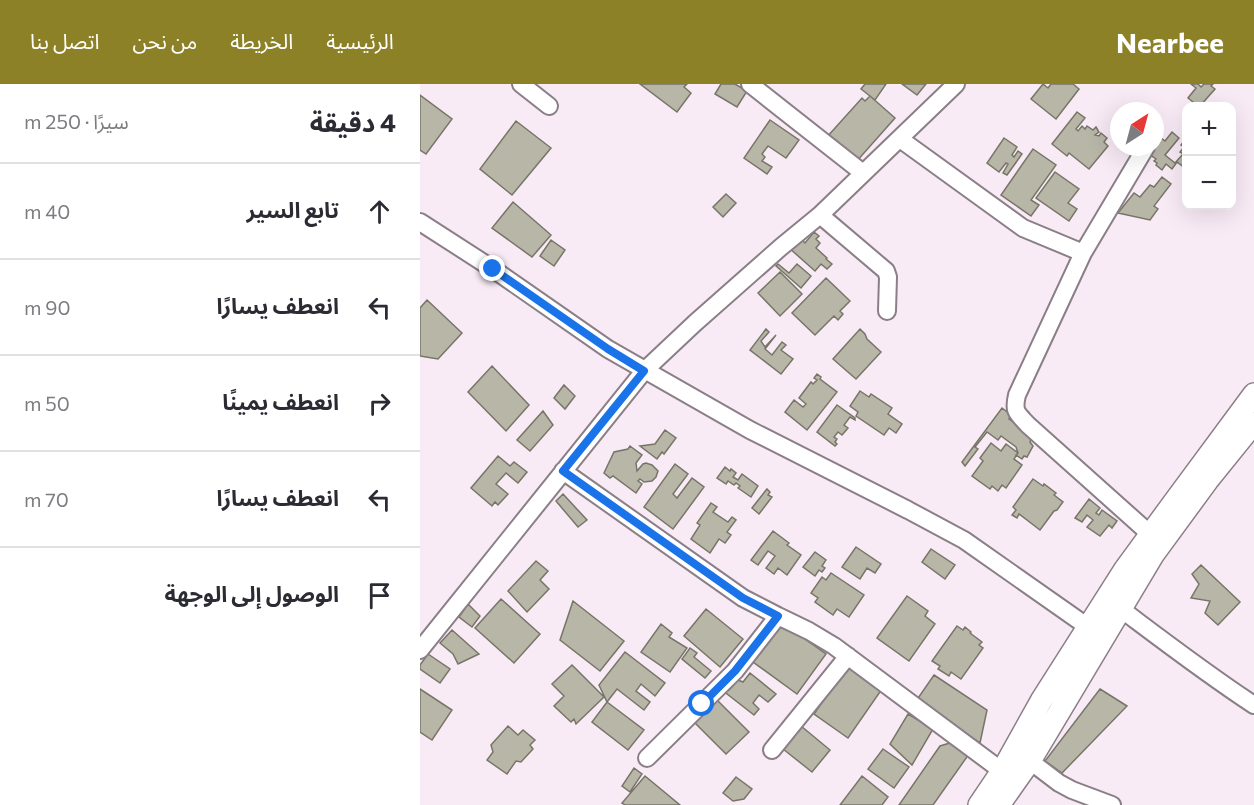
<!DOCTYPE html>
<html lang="ar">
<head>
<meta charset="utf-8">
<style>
	body { margin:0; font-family:Commissioner,"Noto Sans Arabic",sans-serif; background:#f2f2f3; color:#2b2b33; direction:rtl }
	.controls { position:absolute; right:18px; top:18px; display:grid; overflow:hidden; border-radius:12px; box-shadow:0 6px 24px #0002 }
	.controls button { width:54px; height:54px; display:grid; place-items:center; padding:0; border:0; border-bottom:2px solid #e1e1e2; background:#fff; color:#2b2b33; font:30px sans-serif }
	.compass { position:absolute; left:690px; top:18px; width:54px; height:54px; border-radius:50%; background:#fff; box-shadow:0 6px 24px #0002; rotate:36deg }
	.stop { position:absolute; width:18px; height:18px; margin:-14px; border:4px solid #1a73e8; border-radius:50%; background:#fff }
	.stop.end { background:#1a73e8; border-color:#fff; box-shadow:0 2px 6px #0008 }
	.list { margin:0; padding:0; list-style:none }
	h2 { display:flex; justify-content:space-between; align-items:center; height:78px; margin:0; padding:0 24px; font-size:26px }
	h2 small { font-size:20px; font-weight:400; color:#7c7c81 }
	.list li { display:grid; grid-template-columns:39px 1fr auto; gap:18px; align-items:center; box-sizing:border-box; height:96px; padding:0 24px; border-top:2px solid #e1e1e2 }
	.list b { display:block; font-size:22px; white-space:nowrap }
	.list em { font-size:20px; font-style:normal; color:#7c7c81 }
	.icon { flex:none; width:33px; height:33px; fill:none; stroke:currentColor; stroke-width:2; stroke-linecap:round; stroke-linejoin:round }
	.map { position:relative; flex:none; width:834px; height:721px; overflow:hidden; direction:ltr }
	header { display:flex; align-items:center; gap:36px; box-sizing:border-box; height:84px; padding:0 30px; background:#8d8128; color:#fff }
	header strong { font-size:28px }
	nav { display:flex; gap:33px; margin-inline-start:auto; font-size:21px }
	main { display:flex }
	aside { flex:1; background:#fff }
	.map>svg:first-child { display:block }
</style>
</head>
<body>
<header>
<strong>Nearbee</strong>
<nav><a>الرئيسية</a><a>الخريطة</a><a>من نحن</a><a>اتصل بنا</a></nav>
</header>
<main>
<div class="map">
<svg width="834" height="721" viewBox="0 0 834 721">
	<rect width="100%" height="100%" fill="#f9ebf6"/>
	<path fill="#b8b6a7" stroke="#777568" stroke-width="1.5" d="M220,0H267L264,3L271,9L257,28Z
		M301,0H315L327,7L317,23L295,10Z
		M445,0H466L455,16L441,5Z
		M482,0H506L497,11Z
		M623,0L628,4L631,0H653L659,5L636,35L611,15Z
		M771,0H778L781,3L784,0H793L791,2L795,5L780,22H778L768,14L776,4Z
		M0,11L32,35L6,70L0,66Z
		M450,12L475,34L436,78L407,53L442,14L445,17Z
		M657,28L665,34L656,45L658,47L662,42L665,45L667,42L673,46L676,43L679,48L675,51L679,52L681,49L687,54L684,58L688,62L669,85L649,69L647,72L632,60Z
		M350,36L379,56L366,74L348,62L342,70L345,73L342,77L352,83L347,90L324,74Z
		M96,37L131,64L92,111L60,85Z
		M752,48L759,54L745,71L755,79L763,70L760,68L764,63L761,61L766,54V82L765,84L757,78L752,85L746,80L742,86L736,81L737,79L734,77L736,75L729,70L741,54L745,57Z
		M584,54L597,63L592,71L594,73L598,67L602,70L587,91L583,89L588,80L586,79L579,88L567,79Z
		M613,65L636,81L611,116L619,121L611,132L581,111Z
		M635,88L659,105L648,119L657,125L649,137L616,114Z
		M742,93L751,100L734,122L738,125L730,136L698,129L714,109L720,113L730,101L734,103Z
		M306,110L316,119L303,133L293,123Z
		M93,118L131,151L112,173L72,144Z
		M394,148L399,152L396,155L400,159L396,164L407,174L406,175L412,180L407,185L401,180L395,187L368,163L378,152L385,159Z
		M131,156L145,166L134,182L120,172Z
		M358,180L369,189L377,180L391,192L381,204L356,182Z
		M360,188L382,210L360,232L338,209Z
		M406,194L430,217L420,227L423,230L418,236L414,232L395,251L372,229Z
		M7,216L42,249L18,275L0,272V224Z
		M346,245L349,248L341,257L345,263L356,251L345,265L352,271L362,258L366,261L361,266L373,275L361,290L330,266Z
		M440,245L445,250L447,255L461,268L436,295L413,275Z
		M72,282L109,321L86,347L48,308Z
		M397,290L401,293L400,295L417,308L387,346L365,328L374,316L383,323L386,320L379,314L391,298L393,300L397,296L394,294Z
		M144,301L155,312L145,325L134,314Z
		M440,307L449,313L451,310L472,324L468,330L482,340L476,349L469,344L464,351L436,332L438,328L430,322Z
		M417,321L435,334V336L430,333L424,341L428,344L422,351L418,348L414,353L417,355L415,358L417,360L415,362L397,348Z
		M582,324L591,331L589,335L603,344L601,346L611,355L610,358L613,362L607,373L604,372L602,375L596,371L598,369L596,363L581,352L578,356L567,348L555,363L558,365L545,382L542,378Z
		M123,327L133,341L110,367L97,356Z
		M245,346L256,354L244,370L242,368L237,375L220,362L235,360Z
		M571,359L581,367L586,360L598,369L594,375L602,381L586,404L582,401L578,407L572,402L570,405L552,392L563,377L560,374Z
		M210,362L222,371L216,379L217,387L223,380L226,379L232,381L238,387L236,393L232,397L224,398L220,395L218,397L222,400L216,409L193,392L190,394L184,389L194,368L208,365Z
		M78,372L90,382L94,378L107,388L98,399L86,389L76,400L88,410L78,421L75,418L72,422L51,404Z
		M255,380L268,390L253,410L257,414L272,394L284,403L253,445L224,423Z
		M305,383L310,387L311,385L316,389L313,393L318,396L322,390L338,402L331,413L318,404L320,402L316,399L314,401L308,397L306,400L297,394Z
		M613,395L623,402L624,400L636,409L634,411L643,418L637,426L634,427L620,446L599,430L597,434L592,431L596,426L593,423Z
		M347,405L350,408L348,411L352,413L339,430L332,424Z
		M143,410L167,436L158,443L136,417Z
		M669,415L680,424L676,429L679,431L682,426L697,437L692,444L689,441L680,452L667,443L673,436L667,431L662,438L655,434Z
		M291,419L297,423L293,428L308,438L312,433L316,436L307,448L311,451L305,459L299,455L290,469L271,455L280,441L277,439Z
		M353,447L369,459L367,461L381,471L367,491L358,484L354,490L346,484L355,472L348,467L338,481L331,476Z
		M436,463L461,480L455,489L447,484L440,495L422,483Z
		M511,465L535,481L525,495L502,478Z
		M395,468L406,476L402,482L405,484L402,488L399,486L395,492L383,483Z
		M116,477L128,487L120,496L129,505L107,528L88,507Z
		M781,481L820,518L798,541L785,529L790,517L771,514L779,500L772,490Z
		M411,489L444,511L429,533L417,525L413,531L395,518L398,514L391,509L402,493L406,496Z
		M487,512L508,527L505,532L515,540L489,577L457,554Z
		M81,515L120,550L94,579L55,544Z
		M153,517L204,557L180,587L140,556Z
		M48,520L60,532L52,543L39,533Z
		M286,525L323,555L300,583L264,552Z
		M361,538L406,570L377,610L333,578Z
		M241,540L252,549L249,553L267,564L250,588L221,568Z
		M537,542L543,546L545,543L551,548L550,549L562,558L559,561L563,564L541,595L531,588L529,592L518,585L520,582L512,577Z
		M32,546L59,570L38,580L33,570L20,559Z
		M270,564L277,569L274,573L291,587L285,594L262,575Z
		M205,568L245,599L235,612L221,600L216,607L230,618L224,626L197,605L187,618L179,601Z
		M8,570L30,585L20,599L0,585V581Z
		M152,581L184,613L156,640L154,635L151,638L134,622L144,612L132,600Z
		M428,581L462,605L428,654L394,630Z
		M330,589L356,610L348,618L339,611L333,619L339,625L334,631L302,606H309L318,596L323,598Z
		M514,591L567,626L560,659L496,617Z
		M0,605L32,626L12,656L0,648Z
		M680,605L707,622L642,689L625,677Z
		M297,616L329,648L306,670L275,639Z
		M187,618L224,646L208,666L172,638Z
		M488,630L513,645L492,681L470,660Z
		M88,642L98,651L103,646L115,656L110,661L113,665L101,678L96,677L87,690L67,676L73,668L71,661Z
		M381,642L410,666L392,688L363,665Z
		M533,658L549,670L513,721H479L520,662Z
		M463,665L489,683L474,704L448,685Z
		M214,684L222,690L210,708L202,702Z
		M225,692L260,721H205L202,719Z
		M442,692L468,713L462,721H420Z
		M316,693L332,705L324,715L313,717L303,709Z"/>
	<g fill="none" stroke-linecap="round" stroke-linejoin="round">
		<g stroke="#8a7e87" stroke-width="20">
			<path id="minor" d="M101,0L129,22
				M330,0L443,89
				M480,55L603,144L663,169
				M726,63L663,169L597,311C593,328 597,329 608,341L730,450
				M400,131L466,187L468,193L467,227
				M0,138L73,185L188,265L330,346L488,426L544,456L668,543
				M143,387L323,514L358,532L389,547L414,562L582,687
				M701,525C745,558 788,591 834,621
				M0,566L224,287L275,239L361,163L400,131L536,0
				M352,666L428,572
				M227,674L315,587L358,532
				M610,677L639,699L652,706L692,721"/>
		</g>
		<g stroke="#8a7e87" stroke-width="24">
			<path id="tertiary" d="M559,721L582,687L621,617L705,485L754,418L834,310
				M579,721L610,677L733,471L788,396L834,339"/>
		</g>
		<use href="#minor" stroke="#fff" stroke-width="16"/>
		<use href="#tertiary" stroke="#fff" stroke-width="21"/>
	</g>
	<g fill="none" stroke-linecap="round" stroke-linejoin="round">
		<path stroke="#1a73e8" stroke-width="8" d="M73,185L188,265L224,287L143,387L323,514L358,532L315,587L282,620"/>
	</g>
</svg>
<div class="controls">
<button>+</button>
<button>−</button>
</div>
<svg class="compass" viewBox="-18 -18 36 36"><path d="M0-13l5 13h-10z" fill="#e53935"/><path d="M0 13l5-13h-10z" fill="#7c7c81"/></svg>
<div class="stop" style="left:282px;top:620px"></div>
<div class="stop end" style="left:73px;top:185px"></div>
</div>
<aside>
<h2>4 دقيقة<small>سيرًا · 250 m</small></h2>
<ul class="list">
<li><svg class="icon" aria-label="ahead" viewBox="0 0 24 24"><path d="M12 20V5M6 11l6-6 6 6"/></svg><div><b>تابع السير</b></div><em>40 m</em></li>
<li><svg class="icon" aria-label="left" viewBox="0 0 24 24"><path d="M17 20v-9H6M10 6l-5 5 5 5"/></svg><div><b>انعطف يسارًا</b></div><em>90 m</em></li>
<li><svg class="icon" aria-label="right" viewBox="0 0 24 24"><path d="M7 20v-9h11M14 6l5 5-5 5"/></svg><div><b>انعطف يمينًا</b></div><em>50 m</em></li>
<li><svg class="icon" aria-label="left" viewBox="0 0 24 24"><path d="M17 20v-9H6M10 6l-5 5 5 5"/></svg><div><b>انعطف يسارًا</b></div><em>70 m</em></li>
<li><svg class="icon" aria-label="arrive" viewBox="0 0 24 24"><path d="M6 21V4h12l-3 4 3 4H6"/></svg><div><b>الوصول إلى الوجهة</b></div></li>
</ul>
</aside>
</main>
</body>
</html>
